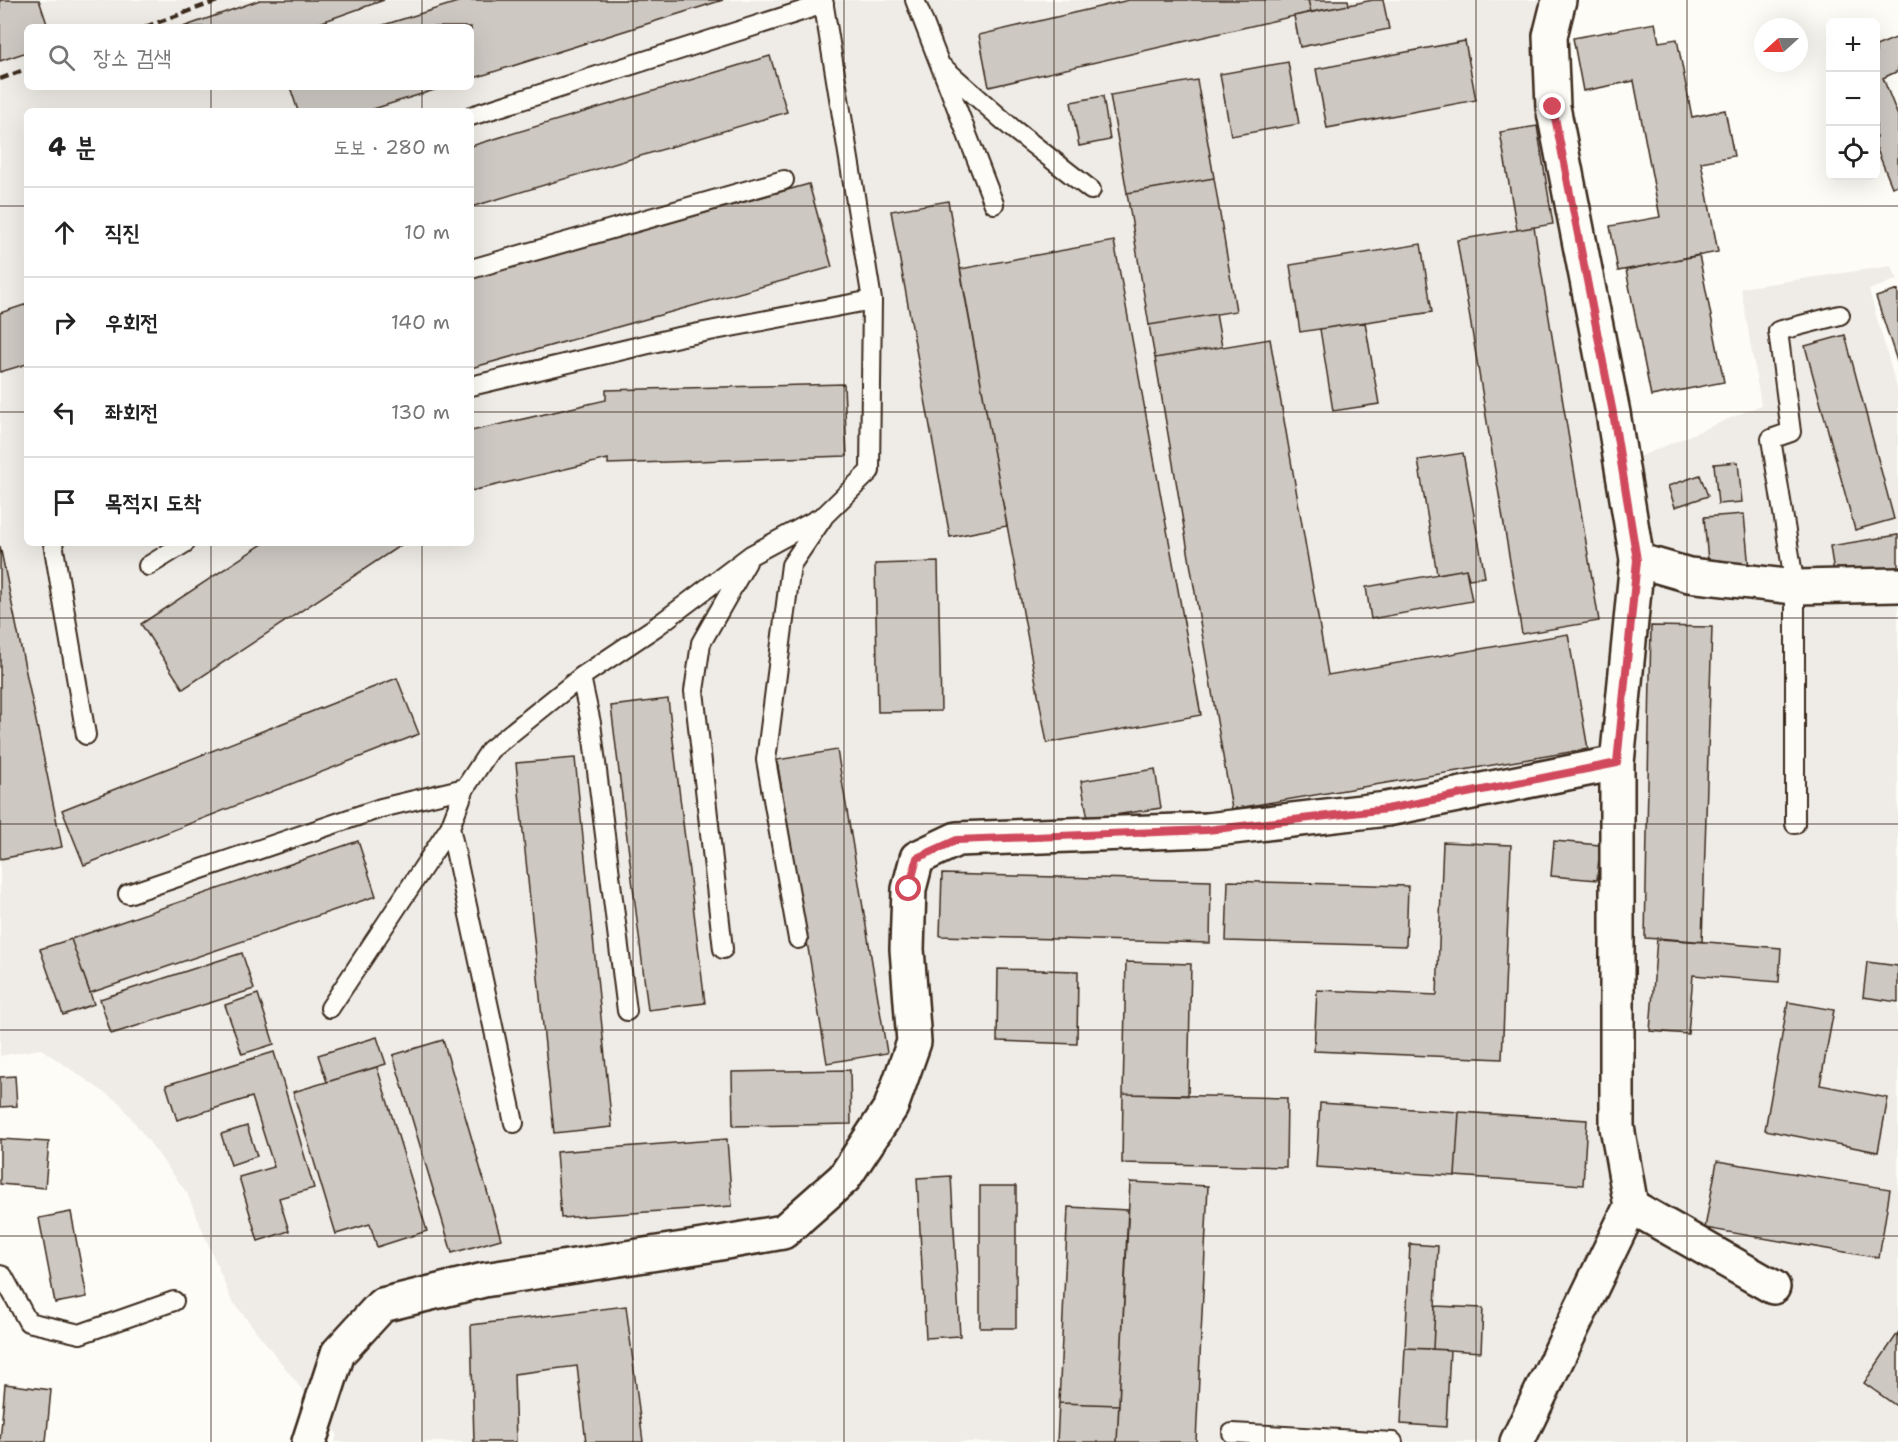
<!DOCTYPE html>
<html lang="ko">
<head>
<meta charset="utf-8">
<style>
	body { margin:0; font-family:"Shantell Sans","Poor Story",sans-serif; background:#f6f6f6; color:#222 }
	.controls { position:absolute; right:18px; top:18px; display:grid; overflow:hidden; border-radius:9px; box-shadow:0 6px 24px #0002 }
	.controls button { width:54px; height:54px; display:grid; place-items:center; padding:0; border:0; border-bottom:2px solid #e0e0e0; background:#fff; color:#222; font:30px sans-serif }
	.compass { position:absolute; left:1754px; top:18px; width:54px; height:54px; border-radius:50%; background:#fff; box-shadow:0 6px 24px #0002; rotate:249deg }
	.stop { position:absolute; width:18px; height:18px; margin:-14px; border:4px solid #d1495b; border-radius:50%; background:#fff }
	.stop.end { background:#d1495b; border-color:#fff; box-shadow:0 2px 6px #0008 }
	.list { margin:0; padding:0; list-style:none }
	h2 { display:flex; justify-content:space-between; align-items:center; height:78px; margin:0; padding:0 24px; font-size:26px }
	h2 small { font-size:20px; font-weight:400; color:#767676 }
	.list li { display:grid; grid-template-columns:39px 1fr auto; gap:18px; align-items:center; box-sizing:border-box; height:90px; padding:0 24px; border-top:2px solid #e0e0e0 }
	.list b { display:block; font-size:22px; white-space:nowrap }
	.list em { font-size:20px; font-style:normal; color:#767676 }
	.icon { flex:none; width:33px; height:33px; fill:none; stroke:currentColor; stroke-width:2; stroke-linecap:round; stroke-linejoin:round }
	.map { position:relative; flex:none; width:1898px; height:1442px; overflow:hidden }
	.search { position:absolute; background:#fff; box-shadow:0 6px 24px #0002; left:24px; top:24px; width:450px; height:66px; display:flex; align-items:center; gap:15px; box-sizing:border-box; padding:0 21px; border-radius:9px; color:#767676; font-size:22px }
	.panel { position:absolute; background:#fff; box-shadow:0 6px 24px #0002; left:24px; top:108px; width:450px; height:438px; border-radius:9px }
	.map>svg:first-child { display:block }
</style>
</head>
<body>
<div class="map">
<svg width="1898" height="1442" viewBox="0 0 1898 1442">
	<rect width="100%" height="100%" fill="#fdfcf7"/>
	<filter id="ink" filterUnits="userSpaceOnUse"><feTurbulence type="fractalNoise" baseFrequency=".0167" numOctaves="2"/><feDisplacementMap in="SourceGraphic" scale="12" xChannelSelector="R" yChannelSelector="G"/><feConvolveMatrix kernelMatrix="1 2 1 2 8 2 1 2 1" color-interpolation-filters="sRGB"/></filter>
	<g filter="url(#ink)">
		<path fill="#efece7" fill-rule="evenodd" d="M0,0H1543L1613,468L1761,405L1741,288L1891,266L1898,279L1869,290L1898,392V1442H335L337,1434L231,1299L187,1193L120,1103L41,1049L0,1056ZM27,27H471V87H27ZM27,111H471V543H27Z"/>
		<path fill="#cdc8c2" stroke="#3b2a1e" stroke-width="1.5" d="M0,0H39L48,27H27V52L0,61Z
			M260,0H384L308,27H183Z
			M464,0H723L471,79V27H377Z
			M1129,0H1308L1311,12L989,87L979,35Z
			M1308,0H1348L1349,5L1311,12Z
			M1373,0H1383L1389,29L1300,47L1294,16Z
			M1655,23L1659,42L1677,39L1692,117L1725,110L1734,156L1701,162L1718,252L1618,271L1610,226L1660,217L1634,81L1583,91L1573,38Z
			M1898,37V71L1883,78L1898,116V185L1892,187L1876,147V46Z
			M1465,41L1476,100L1327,128L1316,69Z
			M770,56L787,112L471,207V146Z
			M1288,62L1299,124L1231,136L1220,74Z
			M1197,80L1214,178L1127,193L1110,95Z
			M290,87H444L367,111H298Z
			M1103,96L1110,140L1079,146L1071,102Z
			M1537,126L1553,224L1517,230L1500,132Z
			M1214,178L1236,311L1149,325L1127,193Z
			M809,184L832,267L471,368V278Z
			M948,201L1007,526L950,537L891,211Z
			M1534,227L1599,621L1522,634L1457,240Z
			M1114,241L1201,715L1047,743L960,269Z
			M1421,244L1432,312L1300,332L1290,265Z
			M1699,255L1724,382L1651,396L1626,270Z
			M1898,290V364L1876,297Z
			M27,304V364L0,372V313Z
			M1216,314L1222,347L1155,358L1149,325Z
			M1365,322L1379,404L1333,411L1320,329Z
			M1845,335L1894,519L1855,530L1805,346Z
			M1270,339L1328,675L1568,634L1588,749L1232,809L1155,358Z
			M844,384L847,456L608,464V459L471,491V431L606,400V390Z
			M1463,453L1485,577L1469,579L1466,569L1437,574L1418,460Z
			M1738,462L1742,502L1718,504L1714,464Z
			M1700,475L1708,496L1675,507L1668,486Z
			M1744,514L1749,569L1709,572L1704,517Z
			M1898,535V568L1835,579L1830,546Z
			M264,543H404L183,689L141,624Z
			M0,546L62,847L0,859Z
			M938,562L941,711L878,712L875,564Z
			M1466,569L1472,601L1371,619L1366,587Z
			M1651,626L1712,627L1702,942L1645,938Z
			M397,678L419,734L84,865L62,810Z
			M668,699L705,1003L648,1010L611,706Z
			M837,750L887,1053L827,1063L777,760Z
			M575,758L612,1127L554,1133L516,763Z
			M1155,769L1161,808L1088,819L1081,781Z
			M358,841L376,896L90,993L71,939Z
			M1554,841L1600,845L1597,880L1551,876Z
			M1443,842L1511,845L1502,1059L1314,1051L1317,990L1437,995Z
			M942,874L1211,881L1210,943L940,936Z
			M1228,881L1408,886L1406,946L1226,941Z
			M1657,938L1781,948L1779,982L1693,975L1688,1034L1650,1031Z
			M71,939L94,1004L63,1015L40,949Z
			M242,953L254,989L111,1034L100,999Z
			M1126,962L1191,964L1188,1095L1123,1094Z
			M1867,962L1898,966V1002L1863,997Z
			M998,969L1078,971L1077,1044L997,1041Z
			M258,994L274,1044L242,1054L225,1005Z
			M1788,1002L1834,1010L1820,1085L1888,1098L1878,1152L1765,1130Z
			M377,1037L386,1064L327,1082L318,1055Z
			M443,1040L501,1239L452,1253L393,1055Z
			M274,1052L314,1188L279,1198L289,1231L258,1241L239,1177L274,1167L252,1097L177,1120L166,1085Z
			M377,1067L427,1231L377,1247L370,1224L336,1234L293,1092Z
			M850,1070L851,1124L733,1126L732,1072Z
			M15,1076L17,1106L0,1107V1077Z
			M1123,1094L1287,1098L1286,1167L1122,1163Z
			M1320,1103L1459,1112L1455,1176L1316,1167Z
			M1459,1112L1587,1120L1583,1185L1455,1176Z
			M247,1126L257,1156L231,1165L221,1134Z
			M0,1139L49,1142L45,1188L0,1184Z
			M727,1139L732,1206L561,1218L556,1152Z
			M1717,1161L1890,1189L1879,1258L1705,1228Z
			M951,1176L960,1336L926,1338L917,1178Z
			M1130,1182L1208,1186L1196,1442H1117Z
			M980,1186H1016V1328H980Z
			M1068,1207L1128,1210L1119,1405L1059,1403Z
			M71,1212L87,1297L55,1303L39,1218Z
			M1410,1244L1438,1246L1433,1349L1405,1348Z
			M626,1306L643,1442H586L577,1366L514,1374L516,1442H474L471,1325Z
			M1435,1306L1483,1308L1481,1352L1433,1349Z
			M1898,1333V1407L1864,1383Z
			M1405,1348L1450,1350L1446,1427L1401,1424Z
			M5,1384L51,1390L46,1442H0Z
			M1059,1403L1119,1405L1117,1442H1057Z"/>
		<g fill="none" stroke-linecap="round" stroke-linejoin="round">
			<g stroke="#3b2a1e" stroke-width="22">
				<path id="lane" d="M915,0L994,204
					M944,68L1013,129L1091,190
					M471,116L824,4
					M471,269L784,180
					M471,386L678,337L872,300
					M53,543L86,735
					M148,566L185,543
					M581,677L591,723L627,1011
					M1795,824V587L1771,439L1791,432L1778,331L1840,315
					M128,894L381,808L465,788
					M798,939L766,760L791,565L823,518
					M723,949L694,691L701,643L747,562
					M330,1008L450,827
					M514,1123L450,827L465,788L490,750L581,677L657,626L751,555L825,515L870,471L872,300L823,0
					M0,1275L3,1276L28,1322L80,1334L174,1301
					M1232,1433L1393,1442"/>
			</g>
			<g stroke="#3b2a1e" stroke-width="38">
				<path id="street" d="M1637,560L1689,575L1795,587L1898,585
					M1631,1206L1773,1287
					M309,1442L338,1353L382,1305L484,1280L709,1245L783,1232L844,1178L891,1107L914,1042L907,949L909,889L917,858L957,839L1207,830L1387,809L1617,763
					M1517,1442L1631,1206L1617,1127V763L1637,560L1613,413L1553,107L1550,36L1559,0"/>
			</g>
			<use href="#lane" stroke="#fdfcf7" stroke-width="18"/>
			<use href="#street" stroke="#fdfcf7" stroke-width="33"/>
			<path stroke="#3b2a1e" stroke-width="4.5" stroke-dasharray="9 4.5" stroke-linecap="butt" d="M145,27L220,0
				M0,79L27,69"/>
		</g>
	</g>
	<g fill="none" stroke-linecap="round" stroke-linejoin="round" filter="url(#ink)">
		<path stroke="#d1495b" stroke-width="8" d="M909,889L917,858L957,840L1207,830L1387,809L1617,763L1637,560L1613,413L1553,107"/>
	</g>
	<path fill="none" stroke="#3b2a1e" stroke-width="1.5" stroke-opacity="0.55" d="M211,0V27M422,0V27M633,0V1442M844,0V1442M1054,0V1442M1265,0V1442M1476,0V1442M1687,0V1442M211,87V111M422,87V111M0,206H27M471,206H1898M0,412H27M471,412H1898M211,543V1442M422,543V1442M0,618H1898M0,824H1898M0,1030H1898M0,1236H1898"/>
</svg>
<div class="controls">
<button>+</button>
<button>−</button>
<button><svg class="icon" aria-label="locate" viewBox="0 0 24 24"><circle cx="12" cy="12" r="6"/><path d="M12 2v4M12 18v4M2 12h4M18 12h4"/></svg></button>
</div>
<svg class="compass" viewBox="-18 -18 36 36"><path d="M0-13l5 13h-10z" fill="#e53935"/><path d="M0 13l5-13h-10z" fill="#767676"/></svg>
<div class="stop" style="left:909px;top:889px"></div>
<div class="stop end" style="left:1553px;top:107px"></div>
<div class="search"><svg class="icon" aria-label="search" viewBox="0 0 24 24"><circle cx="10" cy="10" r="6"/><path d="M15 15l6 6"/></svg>장소 검색</div>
<section class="panel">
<h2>4 분<small>도보 · 280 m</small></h2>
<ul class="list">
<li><svg class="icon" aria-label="ahead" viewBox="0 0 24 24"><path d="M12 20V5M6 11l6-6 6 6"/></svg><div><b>직진</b></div><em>10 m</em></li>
<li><svg class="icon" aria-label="right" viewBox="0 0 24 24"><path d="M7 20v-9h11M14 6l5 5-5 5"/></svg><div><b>우회전</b></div><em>140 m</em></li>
<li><svg class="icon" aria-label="left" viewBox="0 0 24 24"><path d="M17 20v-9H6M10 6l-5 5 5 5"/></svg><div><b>좌회전</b></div><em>130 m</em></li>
<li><svg class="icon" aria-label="arrive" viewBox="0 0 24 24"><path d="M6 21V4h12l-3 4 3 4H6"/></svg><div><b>목적지 도착</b></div></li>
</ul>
</section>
</div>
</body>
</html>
